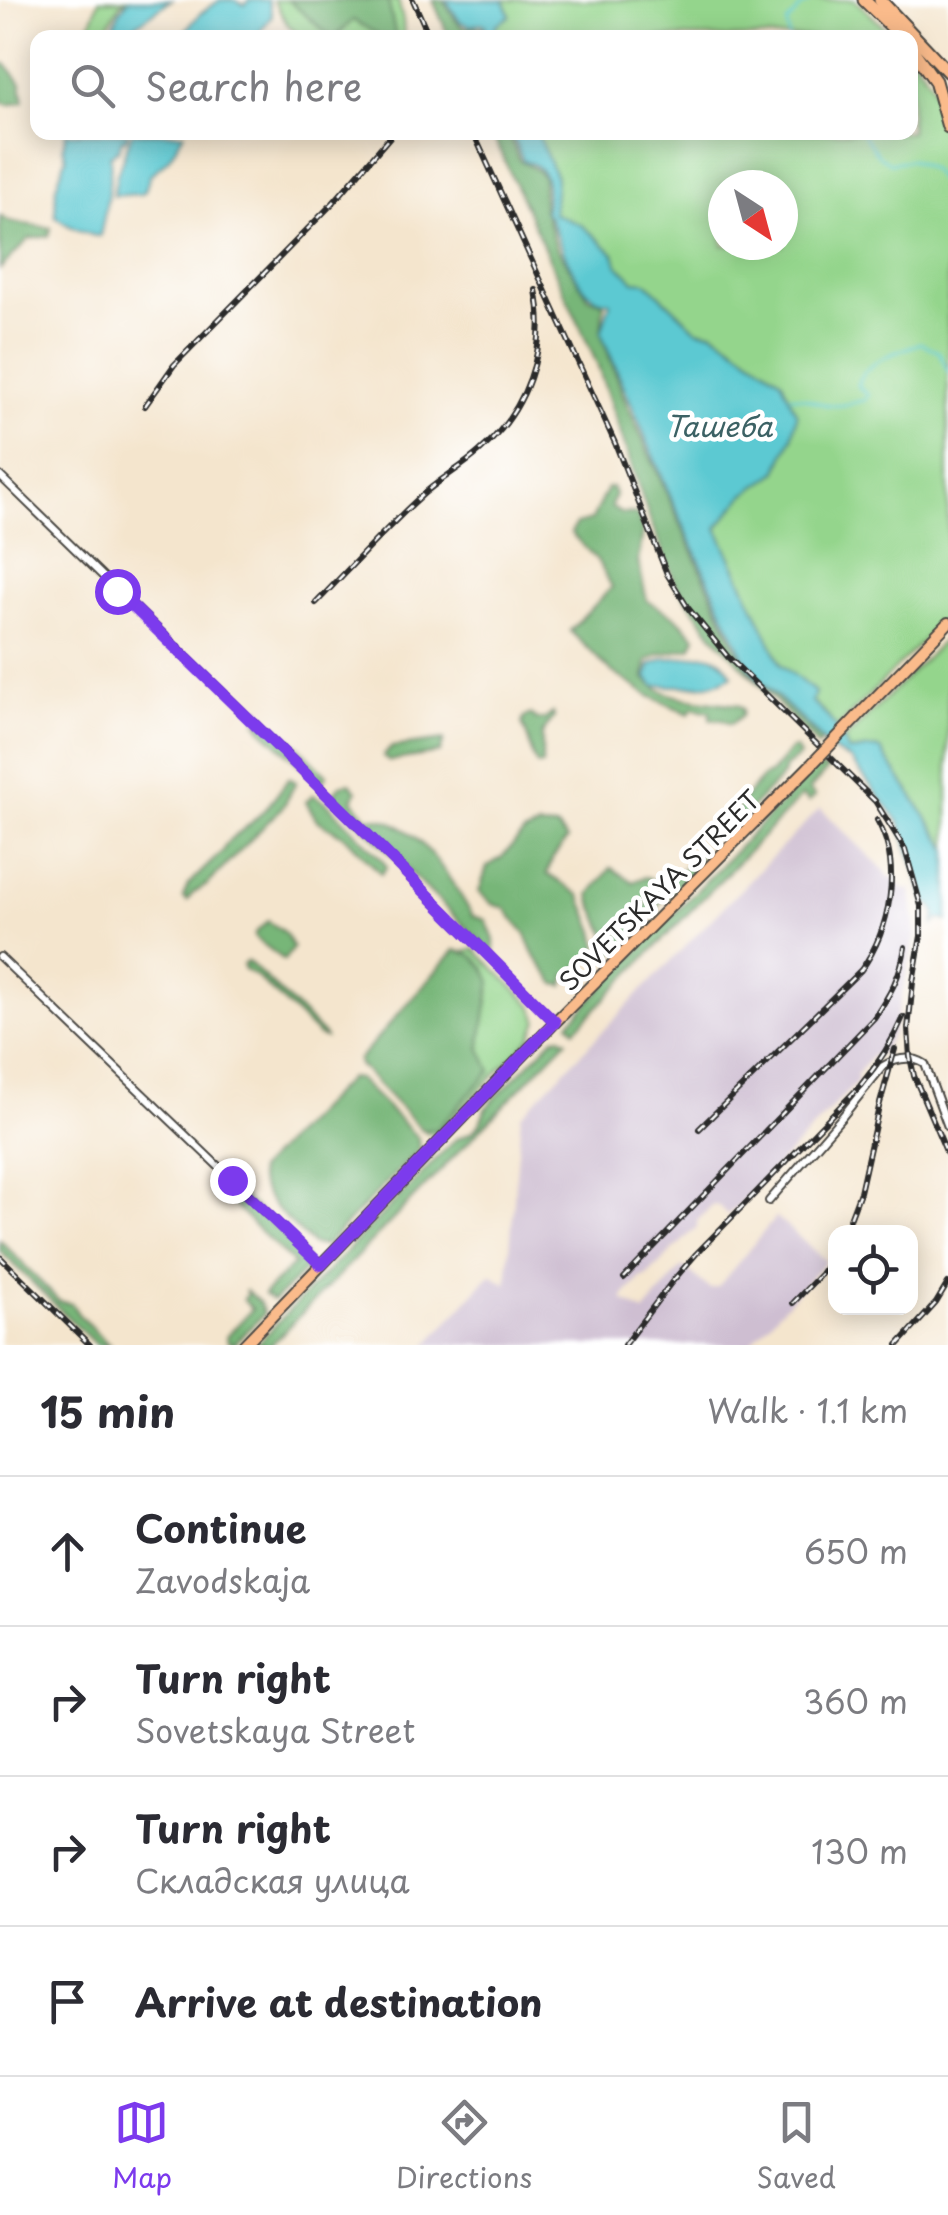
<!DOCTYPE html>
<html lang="en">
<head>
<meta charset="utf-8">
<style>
	body { margin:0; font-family:"Playpen Sans",sans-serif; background:#f7f7f7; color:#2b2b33 }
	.controls { position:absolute; right:30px; bottom:30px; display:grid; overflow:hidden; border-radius:20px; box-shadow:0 5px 25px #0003 }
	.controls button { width:90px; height:90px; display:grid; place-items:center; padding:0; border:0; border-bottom:2px solid #e1e1e2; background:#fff; color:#2b2b33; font:50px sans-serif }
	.compass { position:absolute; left:708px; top:170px; width:90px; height:90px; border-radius:50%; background:#fff; box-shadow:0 5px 25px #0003; rotate:144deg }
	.stop { position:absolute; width:30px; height:30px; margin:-22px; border:8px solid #7c3aed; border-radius:50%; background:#fff }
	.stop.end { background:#7c3aed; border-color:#fff; box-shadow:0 2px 10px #0008 }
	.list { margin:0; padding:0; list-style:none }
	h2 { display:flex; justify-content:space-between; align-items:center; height:130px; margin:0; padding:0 40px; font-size:42px }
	h2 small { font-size:32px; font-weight:400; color:#7c7c81 }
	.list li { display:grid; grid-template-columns:65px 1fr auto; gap:30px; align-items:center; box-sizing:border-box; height:150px; padding:0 40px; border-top:2px solid #e1e1e2 }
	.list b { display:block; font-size:38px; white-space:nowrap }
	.list p { margin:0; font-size:32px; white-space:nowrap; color:#7c7c81 }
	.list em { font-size:32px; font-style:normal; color:#7c7c81 }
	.icon { flex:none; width:55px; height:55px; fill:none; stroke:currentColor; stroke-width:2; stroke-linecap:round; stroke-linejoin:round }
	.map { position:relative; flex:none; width:948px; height:1345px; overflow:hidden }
	.search { position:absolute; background:#fff; box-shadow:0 5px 25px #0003; left:30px; right:30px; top:30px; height:110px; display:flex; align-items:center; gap:25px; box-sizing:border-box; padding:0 35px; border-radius:20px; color:#7c7c81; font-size:38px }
	.sheet { height:730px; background:#fff }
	nav { display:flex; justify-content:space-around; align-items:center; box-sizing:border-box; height:140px; border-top:2px solid #e1e1e2; background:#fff; font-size:28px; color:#7c7c81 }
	nav a { display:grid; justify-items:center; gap:5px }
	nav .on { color:#7c3aed }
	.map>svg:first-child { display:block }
</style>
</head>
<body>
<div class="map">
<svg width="948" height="1345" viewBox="0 0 948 1345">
	<rect width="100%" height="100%" fill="#fff"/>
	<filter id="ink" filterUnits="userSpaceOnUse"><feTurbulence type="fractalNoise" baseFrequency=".01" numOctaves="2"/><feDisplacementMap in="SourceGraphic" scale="20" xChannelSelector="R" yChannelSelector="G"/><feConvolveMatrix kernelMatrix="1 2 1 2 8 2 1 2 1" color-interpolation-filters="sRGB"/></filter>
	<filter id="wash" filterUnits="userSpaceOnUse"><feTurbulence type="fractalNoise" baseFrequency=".0048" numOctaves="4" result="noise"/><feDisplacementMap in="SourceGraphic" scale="40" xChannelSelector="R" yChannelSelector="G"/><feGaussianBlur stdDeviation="2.25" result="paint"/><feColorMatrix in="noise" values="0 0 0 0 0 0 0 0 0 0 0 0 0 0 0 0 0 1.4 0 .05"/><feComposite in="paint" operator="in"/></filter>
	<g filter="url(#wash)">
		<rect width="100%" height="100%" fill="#f4e5cd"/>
		<path fill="#cebed1" d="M820,808L886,872L887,877H894L904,890L911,889L916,934L893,1033L878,1057L873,1054L856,1076L859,1080L741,1203L727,1215L719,1206L713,1205L697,1221V1227L645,1278L642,1277L626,1293L623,1300L644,1312L683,1266L710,1289L718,1287L776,1217L826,1261L749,1345H427L491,1274L507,1284L521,1115Z"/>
		<path fill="#94d58c" stroke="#60805c" stroke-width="2.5" fill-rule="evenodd" d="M99,0H127L120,4L102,37H86Z
			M273,0H398L403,20L404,37H301L288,25Z
			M504,0H855L895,37L493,38L496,25L510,15Z
			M911,54L931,83L940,110L948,159V615L836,729L827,715L812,701L815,692L781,665L717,528L744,495L777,472L792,437L797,415L781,379L714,332L697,330L646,282L634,281L617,264L614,254L596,237L581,225L552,213L556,178L536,133L910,132ZM723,185H783V245H723Z
			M948,636V849L881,750C871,745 860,752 848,751L844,740Z
			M474,949L532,1005L538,1020L531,1038L437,1133L428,1134L363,1068L362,1061L465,951Z"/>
		<path fill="#77b678" stroke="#517052" stroke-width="2.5" d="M288,0H388L396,37H382L353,20L335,37H331Z
			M433,0H443L457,22L463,28L483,27L478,37H449Z
			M0,64H6L21,83L24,101L9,105L0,101Z
			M492,133H508L519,160L538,171L543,177V207L557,248L589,298L604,303L601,333L626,402L736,648L751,672L822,741L818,746L712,634L677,586L650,520L597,364Z
			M0,216L10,222L51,228L49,236L29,239L0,269Z
			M612,487L615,494L611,507L620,513L637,514L643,532L638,561L647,601L676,617L696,637L691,648L658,655L647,661L645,678C665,702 708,700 738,705L743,709L742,716L730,724L722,720L710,719V712L693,708L689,714L649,696L611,671L570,631L612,587L597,560L571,533L576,524L592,520L607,488Z
			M553,713L554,717L542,734V765L538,766C531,760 530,737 522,724L524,718L531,714L536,720L545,719Z
			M257,722C262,723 268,722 273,724C280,726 318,767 327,775L321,783L264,732Z
			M444,740L440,753L389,761L383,756L392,747Z
			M791,749H796L800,756L785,767L783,775L739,821L733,826L730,824L745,797L763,777L771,773Z
			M815,768H829L809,790L815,796L809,802L802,796L575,1030L569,1023Z
			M289,778L296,782L284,805L207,885L193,893L187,901L183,897L188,885L222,852C229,835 239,835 251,823C266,810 278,794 289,778Z
			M350,783L357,791L353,800L368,818C413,814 453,882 473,916L486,920L494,940V955L332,796L340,785Z
			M313,795L326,802L381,858L387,867L381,874L347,838L317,820L306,802Z
			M538,827L557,828L567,840L552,859L547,874L580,895L595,931L598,946L593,956L566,976L564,986L556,984L536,958L525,933L505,908L492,904L479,892L487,867L502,857L523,834Z
			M694,854H698L700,859L693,866V871L665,900L660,901L658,908L647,920L636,926L634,933L606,960L602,957C620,933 640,911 661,889C672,878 689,868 694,854Z
			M611,868L633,882C644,877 648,874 657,884L654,890L608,938L592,903L590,894Z
			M268,921L285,933L293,948L284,960L255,938V933Z
			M455,950L472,955L484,967L491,982L480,1047L491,1071L436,1129L422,1130L359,1065L358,1060Z
			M248,961L324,1035L325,1038L319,1036L257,977L245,970L243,964Z
			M561,1036L567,1040L271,1345H256L438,1157L456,1139L472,1132L479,1125L485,1110L496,1097L555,1037Z
			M349,1078L358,1079L418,1138L419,1149L326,1245H313C296,1227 255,1195 258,1170Z
			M225,1184L242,1195L304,1255L306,1265L305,1270L274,1301L264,1295C272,1283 284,1275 294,1264L222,1194Z
			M0,1240L59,1301L72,1304L78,1314L109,1345H96L0,1251Z
			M245,1290L259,1302L264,1314L234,1344L228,1342L226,1337L252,1309L243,1299L247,1294Z"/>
		<path fill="#5cc9d2" stroke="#447a7e" stroke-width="2.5" d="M129,0H171L133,27L129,37H109L120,10Z
			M220,0H234L245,5L250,0H268L272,16L256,37H180L200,14Z
			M446,0H504L510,16L496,25L493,37H481L486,26L482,23L470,26L460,22Z
			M66,133H128L126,139H122L119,149L110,156C113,172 104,219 100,236C88,237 64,224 55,216L56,186L66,158L63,147Z
			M132,133H184L168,160L150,175L145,191L141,194L113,196L117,174Z
			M511,133H536L538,135L556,178L553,213L581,225L596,237L614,254L617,264L634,281L646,282L697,330L713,332L781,379L797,415L792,437L777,472L744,495L717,528L781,665L815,692L812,702C828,715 841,732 848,751C860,752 871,745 881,750L948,849V921L939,919L934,924L936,912L931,905L926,903L900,823L850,759C835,754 825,746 816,733L758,678L745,660L672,500L601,333L610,302C605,301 598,300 594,297C575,286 557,237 549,216L545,213C547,189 552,167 523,161Z
			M705,655C719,656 725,663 732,675C712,690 678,685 654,686L647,678L650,665L663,659Z"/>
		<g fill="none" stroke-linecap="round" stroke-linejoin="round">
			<path stroke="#5cc9d2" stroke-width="2.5" d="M789,38L787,23L802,6L809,3V0
				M863,135L879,156L890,163L911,160L931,169L948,192
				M790,396C808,397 808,400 823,404C837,408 851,403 865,400L868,395L857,385C866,359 898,352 921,343L939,352L948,372"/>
		</g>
	</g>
	<g filter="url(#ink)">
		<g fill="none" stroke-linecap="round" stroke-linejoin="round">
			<g stroke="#494743" stroke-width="10">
				<path id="street" d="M0,476L348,815L555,1022
					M0,957L321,1265
					M769,1201L842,1117L883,1066C897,1058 911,1055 925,1064L948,1127"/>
			</g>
			<g stroke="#494743" stroke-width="14">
				<path id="primary" d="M857,717L948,623
					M244,1345L555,1022L810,766"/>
			</g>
			<g stroke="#494743" stroke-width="15">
				<path id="highway" d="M864,0L903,38
					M880,0L948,72
					M910,46L935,81L948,127"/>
			</g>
			<use href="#street" stroke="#fff" stroke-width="6"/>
			<use href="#primary" stroke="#fabb8b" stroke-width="10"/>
			<use href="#highway" stroke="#fabb8b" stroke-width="11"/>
			<g stroke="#2b2b2b" stroke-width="6">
				<path id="rail" d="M413,0L430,38
					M473,132L615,443L667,574L688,608L728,657L875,801L905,849L921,906V936L913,982L908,1029L910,1057L914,1076L948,1156
					M145,406L174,365L333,203L394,132
					M316,603C350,568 383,531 419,498C438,480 461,468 480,451C526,411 549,350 536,290
					M699,1129L861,970C890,930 903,866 877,820
					M845,1232L860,1192L879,1107L895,1049
					M0,1257L90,1345
					M624,1278L874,1018C890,995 901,975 905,947
					M793,1303L821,1274L836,1252
					M624,1345L671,1283L696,1254L860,1086C878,1064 892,1043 903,1017
					M898,1345L936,1303L948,1283"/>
			</g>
			<use href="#rail" stroke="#fff" stroke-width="2.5" stroke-dasharray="8" stroke-linecap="butt"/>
			<g stroke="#494743" stroke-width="14" stroke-linecap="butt">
				<path id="primary-bridge" d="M810,766L857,717"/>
			</g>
			<use href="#primary-bridge" stroke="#fabb8b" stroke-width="10"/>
		</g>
	</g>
	<g fill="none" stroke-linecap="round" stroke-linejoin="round" filter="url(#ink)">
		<path stroke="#7c3aed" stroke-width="12" d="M117,591L348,815L555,1022L321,1265L232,1180"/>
	</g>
	<g text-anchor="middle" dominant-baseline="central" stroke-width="9" stroke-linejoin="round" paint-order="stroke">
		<g font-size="25" fill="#2b2b2b" stroke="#fff">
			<text transform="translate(659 890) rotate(-45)">SOVETSKAYA STREET</text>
		</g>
		<g font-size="28" font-style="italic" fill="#3c6265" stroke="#fff">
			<text x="719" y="425">Ташеба</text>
		</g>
	</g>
</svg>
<div class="controls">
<button><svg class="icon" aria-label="locate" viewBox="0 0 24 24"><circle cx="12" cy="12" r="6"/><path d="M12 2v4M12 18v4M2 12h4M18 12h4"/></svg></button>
</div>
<svg class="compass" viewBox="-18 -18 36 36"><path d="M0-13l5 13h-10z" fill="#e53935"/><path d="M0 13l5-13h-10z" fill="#7c7c81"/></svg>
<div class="stop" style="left:117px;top:591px"></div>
<div class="stop end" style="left:232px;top:1180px"></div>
<div class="search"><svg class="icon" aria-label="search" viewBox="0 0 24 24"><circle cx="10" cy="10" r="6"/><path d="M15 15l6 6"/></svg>Search here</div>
</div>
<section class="sheet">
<h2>15 min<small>Walk · 1.1 km</small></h2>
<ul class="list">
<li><svg class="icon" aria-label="ahead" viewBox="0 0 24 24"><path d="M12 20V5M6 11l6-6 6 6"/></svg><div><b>Continue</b><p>Zavodskaja</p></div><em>650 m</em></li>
<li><svg class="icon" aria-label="right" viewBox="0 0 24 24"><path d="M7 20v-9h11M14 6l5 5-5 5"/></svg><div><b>Turn right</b><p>Sovetskaya Street</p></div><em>360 m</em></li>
<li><svg class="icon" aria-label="right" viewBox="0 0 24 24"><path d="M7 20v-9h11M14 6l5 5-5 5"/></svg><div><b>Turn right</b><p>Складская улица</p></div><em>130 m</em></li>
<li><svg class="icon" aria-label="arrive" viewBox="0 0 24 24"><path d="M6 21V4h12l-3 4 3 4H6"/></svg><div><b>Arrive at destination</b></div></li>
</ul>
</section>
<nav>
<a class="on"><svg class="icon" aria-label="map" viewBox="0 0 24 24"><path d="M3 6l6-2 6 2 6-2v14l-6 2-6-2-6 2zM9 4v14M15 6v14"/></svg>Map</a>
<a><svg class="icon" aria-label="directions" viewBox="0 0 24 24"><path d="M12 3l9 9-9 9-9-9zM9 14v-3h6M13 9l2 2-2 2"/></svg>Directions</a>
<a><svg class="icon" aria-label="saved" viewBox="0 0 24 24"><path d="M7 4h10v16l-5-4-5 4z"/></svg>Saved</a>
</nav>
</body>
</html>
